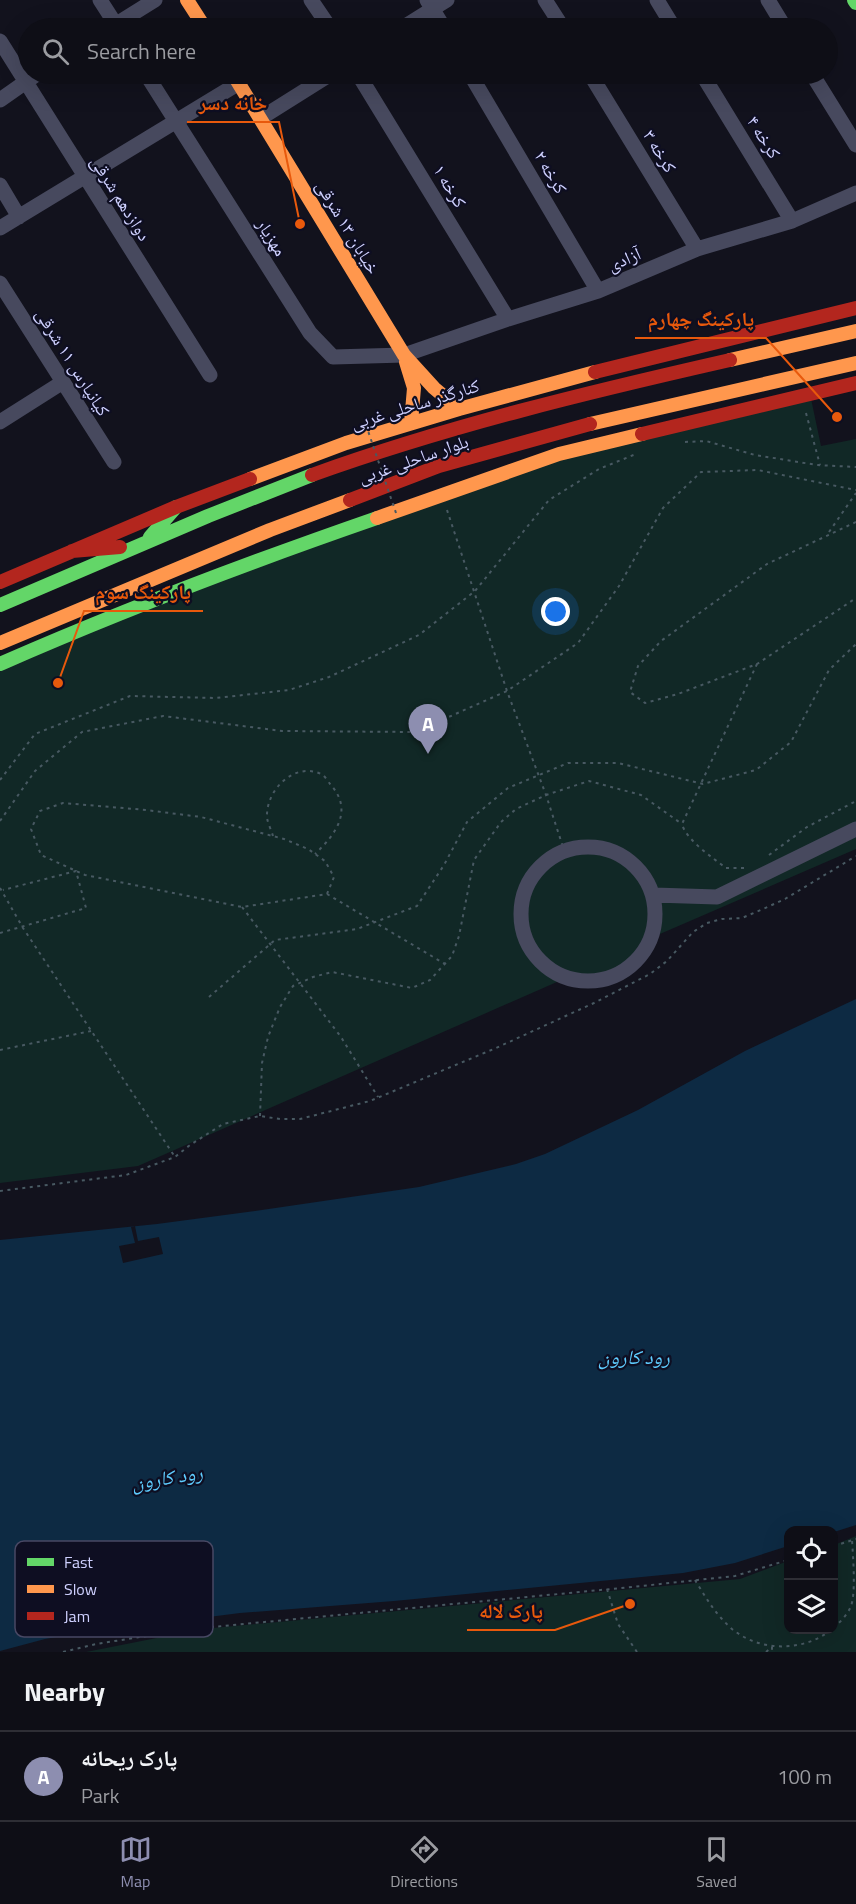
<!DOCTYPE html>
<html lang="en">
<head>
<meta charset="utf-8">
<style>
	body { margin:0; font-family:"Titillium Web","Noto Naskh Arabic",sans-serif; background:#17171f; color:#f1f3f6 }
	.controls { position:absolute; right:18px; bottom:18px; display:grid; overflow:hidden; border-radius:12px; box-shadow:0 6px 24px #0002 }
	.controls button { width:54px; height:54px; display:grid; place-items:center; padding:0; border:0; border-bottom:2px solid #2e2e35; background:#0e0e16; color:#f1f3f6; font:30px sans-serif }
	.you { position:absolute; left:556px; top:612px; width:21px; height:21px; margin:-15px; border:4px solid #fff; border-radius:50%; background:#1a73e8; box-shadow:0 0 0 9px #1a73e833 }
	.badge { display:grid; place-items:center; width:39px; height:39px; border-radius:50%; background:#8d8eb0; color:#fff; font-size:20px; font-weight:700 }
	.pin { position:absolute; translate:-50% -50px; filter:drop-shadow(0 2px 3px #0008) }
	.pin::after { content:''; position:absolute; top:32px; width:21px; height:18px; background:inherit; clip-path:polygon(0 0,100% 0,50% 100%) }
	.list { margin:0; padding:0; list-style:none }
	h2 { display:flex; justify-content:space-between; align-items:center; height:78px; margin:0; padding:0 24px; font-size:26px }
	h2 small { font-size:20px; font-weight:400; color:#9b9ca1 }
	.list li { display:grid; grid-template-columns:39px 1fr auto; gap:18px; align-items:center; box-sizing:border-box; height:90px; padding:0 24px; border-top:2px solid #2e2e35 }
	.list b { display:block; font-size:22px; white-space:nowrap }
	.list p { margin:0; font-size:20px; white-space:nowrap; color:#9b9ca1 }
	.list em { font-size:20px; font-style:normal; color:#9b9ca1 }
	.icon { flex:none; width:33px; height:33px; fill:none; stroke:currentColor; stroke-width:2; stroke-linecap:round; stroke-linejoin:round }
	.map { position:relative; flex:none; width:856px; height:1652px; overflow:hidden }
	.search { position:absolute; background:#0e0e16; box-shadow:0 6px 24px #0002; left:18px; right:18px; top:18px; height:66px; display:flex; align-items:center; gap:15px; box-sizing:border-box; padding:0 21px; border-radius:33px; color:#9b9ca1; font-size:22px }
	.sheet { height:168px; background:#0e0e16 }
	nav { display:flex; justify-content:space-around; align-items:center; box-sizing:border-box; height:84px; border-top:2px solid #2e2e35; background:#0e0e16; font-size:16px; color:#9b9ca1 }
	nav a { display:grid; justify-items:center; gap:3px }
	nav .on { color:#8d8eb0 }
	.map>svg:first-child { display:block }
</style>
</head>
<body>
<div class="map">
<svg width="856" height="1652" viewBox="0 0 856 1652">
	<rect width="100%" height="100%" fill="#12121d"/>
	<path fill="#112826" d="M810,394L821,446L856,439V849L653,937L607,984L566,978L138,1166L0,1183V658L600,443Z
		M856,1536V1652H86L202,1629L740,1579L788,1561V1630H834V1545Z"/>
	<path fill="#0d2a43" d="M856,999V1525L834,1532V1530H788V1546L735,1563L683,1573L394,1601L240,1613L68,1635L45,1639L0,1651V1240L157,1224L255,1211L419,1187L516,1164L545,1154L638,1110L745,1051Z"/>
	<path fill="#12121d" d="M135,1226L138,1241L159,1237L163,1254L123,1263L119,1246L135,1243L131,1227Z"/>
	<g fill="none" stroke-linecap="round" stroke-linejoin="round">
		<path stroke="#485962" stroke-width="2" stroke-dasharray="3 4.5" stroke-linecap="butt" d="M806,413L820,465
			M685,442L706,441L755,455L817,465L856,467
			M447,510L507,691L546,795L564,850
			M856,522L767,564L661,641L638,666L630,692L645,703L678,694L757,664L856,598
			M829,532L856,493
			M0,780L35,734L130,696L216,698L289,690L329,677L419,635L475,591L549,500L599,469L636,454
			M0,821L35,771L82,732L163,716L282,731L415,732L507,691L578,643L619,586L663,508L701,472L758,470L856,490
			M273,836C271,829 266,820 267,814C268,788 295,762 321,774C324,775 328,781 330,784C354,810 336,834 315,854
			M769,855L807,827L856,801
			M744,868H726C713,858 686,840 682,824L757,664
			M0,888L23,928L175,1157
			M327,894L334,877L325,861L308,849L284,839L201,817L146,810L63,803L40,811L31,829L41,855L85,875L242,907L327,894L445,964
			M242,907L341,1037L378,1097
			M0,933L86,908L76,871L3,890
			M209,997L275,940L357,929L417,906L444,865L467,822L508,788L568,763H618L703,784L756,770L791,742L829,670L856,644
			M0,1050L91,1031
			M260,1116L262,1063L268,1037L280,1007L293,986L313,977L332,972L412,988L430,980L452,956L459,936L474,860L501,822L516,809L546,795L589,781L641,795L682,824
			M0,1191L126,1175L175,1157L190,1145L223,1124L260,1116L280,1119H300L370,1101L496,1048L594,1003L650,974L667,961L693,932L707,923L722,919L742,918L763,909L785,899L856,856
			M834,1546L856,1539
			M695,1580C706,1598 716,1615 732,1629C760,1652 803,1652 831,1630
			M607,1589L618,1624L637,1652
			M834,1628C840,1622 848,1614 851,1606C856,1593 853,1556 852,1540
			M63,1652L96,1644L191,1629L632,1587L735,1576L788,1560
			M766,1652L772,1647V1652"/>
		<path stroke="#47495e" stroke-width="15" d="M100,0L118,28
			M311,0L330,28
			M427,0L444,28
			M545,0L563,28
			M657,0L674,28
			M768,0L785,28
			M110,28L155,0
			M402,28L447,0
			M0,41L210,375
			M146,74L310,333L333,357L404,355L508,319L598,291L697,249L792,221L856,193
			M358,74L508,319
			M470,74L598,291
			M590,74L697,249
			M702,74L792,221
			M812,74L856,145
			M0,100L37,74
			M261,118L331,74
			M0,185L19,217
			M0,228L239,83
			M0,283L114,462
			M0,422L63,382
			M521 914a67 67 0 1 1 134 0a67 67 0 1 1-134 0Z
			M654,895L717,897L856,829"/>
		<path stroke="#63d668" stroke-width="14" d="M854,0L856,3
			M150,537L176,507
			M0,605L208,516L312,475
			M0,664C123,610 250,562 377,518"/>
		<path stroke="#ff974d" stroke-width="14" d="M187,0L205,28
			M233,74L404,355L434,388L459,409
			M730,360L856,331
			M406,362L414,388L411,423
			M590,424L856,363
			M250,479L346,443L459,409L595,372
			M377,518L559,454L642,434
			M0,643L270,530L350,500"/>
		<path stroke="#b3261e" stroke-width="14" d="M595,372L856,308
			M642,434L856,383
			M312,475C448,426 589,392 730,360
			M350,500L439,466L590,424
			M72,551L120,547
			M0,582L176,507L250,479"/>
		<path stroke="#485962" stroke-width="2" stroke-dasharray="3 4.5" stroke-linecap="butt" d="M366,425L396,513"/>
	</g>
	<g text-anchor="middle" dominant-baseline="central" stroke-width="4.5" stroke-linejoin="round" paint-order="stroke">
		<g font-size="18" fill="#cfd1ff" stroke="#0e0e22">
			<text transform="translate(764 137) rotate(58)">کرخه ۴</text>
			<text transform="translate(660 151) rotate(59)">کرخه ۳</text>
			<text transform="translate(551 172) rotate(60)">کرخه ۲</text>
			<text transform="translate(450 186) rotate(59)">کرخه ۱</text>
			<text transform="translate(121 198) rotate(58)">دوازدهم شرقی</text>
			<text transform="translate(348 227) rotate(59)">خیابان ۱۳ شرقی</text>
			<text transform="translate(272 237) rotate(58)">مهزیار</text>
			<text transform="translate(624 259) rotate(-23)">آزادی</text>
			<text transform="translate(73 362) rotate(58)">کیانپارس ۱۱ شرقی</text>
			<text transform="translate(415 404) rotate(-17)">کنارگذر ساحلی غربی</text>
			<text transform="translate(413 459) rotate(-19)">بلوار ساحلی غربی</text>
		</g>
		<g font-size="20" font-style="italic" fill="#5eccfe" stroke="#0e0e22">
			<text x="634" y="1356">رود کارون</text>
			<text transform="translate(167 1477) rotate(-9)">رود کارون</text>
		</g>
	</g>
	<rect x="15" y="1541" width="198" height="96" rx="9" fill="#0e0e22" stroke="#484864" stroke-width="1.5"/>
	<rect x="27" y="1558" width="27" height="8" fill="#63d668"/>
	<rect x="27" y="1585" width="27" height="8" fill="#ff974d"/>
	<rect x="27" y="1612" width="27" height="8" fill="#b3261e"/>
	<g font-size="16" fill="#cfd1ff">
		<text x="64" y="1568">Fast</text>
		<text x="64" y="1595">Slow</text>
		<text x="64" y="1622">Jam</text>
	</g>
	<path fill="none" stroke="#e8590c" stroke-width="2" d="M300 224L279 122H187M837 417L766 338H635M58 683L84 611H203M630 1604L555 1630H467"/>
	<g fill="#e8590c" stroke="#0e0e22" stroke-width="2">
		<circle cx="300" cy="224" r="6"/>
		<circle cx="837" cy="417" r="6"/>
		<circle cx="58" cy="683" r="6"/>
		<circle cx="630" cy="1604" r="6"/>
	</g>
	<g font-size="20" text-anchor="middle" font-weight="bold" fill="#e8590c" stroke="#0e0e22" stroke-width="4.5" stroke-linejoin="round" paint-order="stroke">
		<text x="233" y="110">خانه دسر</text>
		<text x="701" y="326">پارکینگ چهارم</text>
		<text x="143" y="599">پارکینگ سوم</text>
		<text x="511" y="1618">پارک لاله</text>
	</g>
</svg>
<div class="controls">
<button><svg class="icon" aria-label="locate" viewBox="0 0 24 24"><circle cx="12" cy="12" r="6"/><path d="M12 2v4M12 18v4M2 12h4M18 12h4"/></svg></button>
<button><svg class="icon" aria-label="layers" viewBox="0 0 24 24"><path d="M12 4l9 5-9 5-9-5zM3 14l9 5 9-5"/></svg></button>
</div>
<div class="you"></div>
<div class="pin badge" style="left:428px;top:754px">A</div>
<div class="search"><svg class="icon" aria-label="search" viewBox="0 0 24 24"><circle cx="10" cy="10" r="6"/><path d="M15 15l6 6"/></svg>Search here</div>
</div>
<section class="sheet">
<h2>Nearby<small></small></h2>
<ul class="list">
<li><span class="badge">A</span><div><b>پارک ریحانه</b><p>Park</p></div><em>100 m</em></li>
</ul>
</section>
<nav>
<a class="on"><svg class="icon" aria-label="map" viewBox="0 0 24 24"><path d="M3 6l6-2 6 2 6-2v14l-6 2-6-2-6 2zM9 4v14M15 6v14"/></svg>Map</a>
<a><svg class="icon" aria-label="directions" viewBox="0 0 24 24"><path d="M12 3l9 9-9 9-9-9zM9 14v-3h6M13 9l2 2-2 2"/></svg>Directions</a>
<a><svg class="icon" aria-label="saved" viewBox="0 0 24 24"><path d="M7 4h10v16l-5-4-5 4z"/></svg>Saved</a>
</nav>
</body>
</html>
